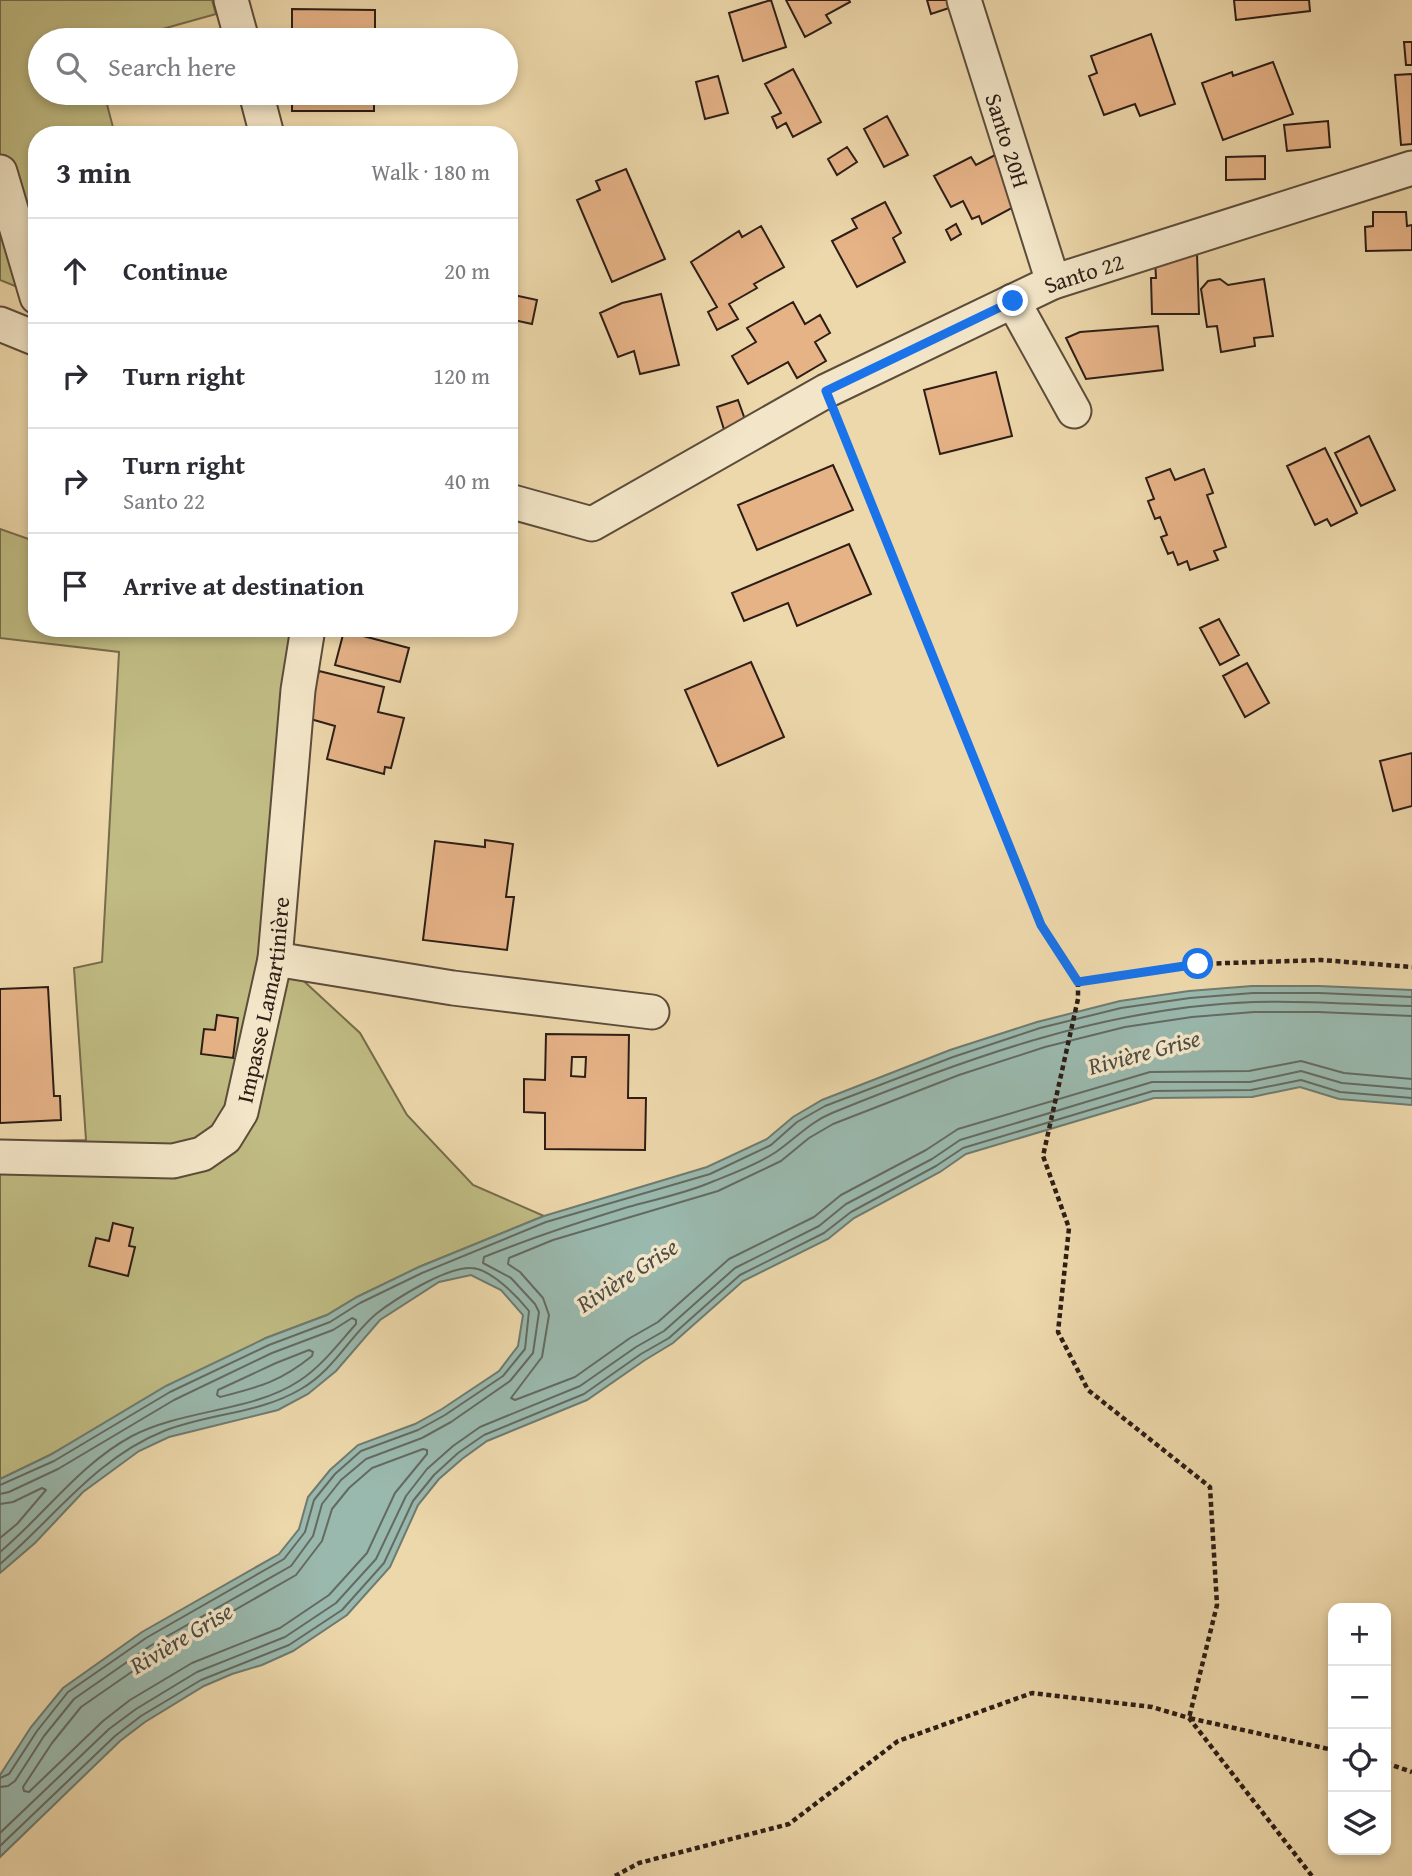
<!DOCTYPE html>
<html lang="en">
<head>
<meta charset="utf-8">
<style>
	body { margin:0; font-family:"Gentium Book Plus",serif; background:#f7f7f7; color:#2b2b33 }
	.controls { position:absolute; right:21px; bottom:21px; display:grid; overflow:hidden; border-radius:14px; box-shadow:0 4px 10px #0003 }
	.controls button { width:63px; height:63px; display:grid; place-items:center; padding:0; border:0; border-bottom:2px solid #e1e1e2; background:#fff; color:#2b2b33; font:35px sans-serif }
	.stop { position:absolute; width:21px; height:21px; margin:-16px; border:5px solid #1a73e8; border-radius:50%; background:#fff }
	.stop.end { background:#1a73e8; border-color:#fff; box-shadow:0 2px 7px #0008 }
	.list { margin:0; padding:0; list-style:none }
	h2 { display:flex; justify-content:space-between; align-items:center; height:91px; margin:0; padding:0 28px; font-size:30px }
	h2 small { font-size:23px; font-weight:400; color:#7c7c81 }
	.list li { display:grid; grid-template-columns:46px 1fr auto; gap:21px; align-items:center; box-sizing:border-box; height:105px; padding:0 28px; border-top:2px solid #e1e1e2 }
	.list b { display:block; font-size:26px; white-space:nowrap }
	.list p { margin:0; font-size:23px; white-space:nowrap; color:#7c7c81 }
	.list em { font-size:23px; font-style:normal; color:#7c7c81 }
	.icon { flex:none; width:38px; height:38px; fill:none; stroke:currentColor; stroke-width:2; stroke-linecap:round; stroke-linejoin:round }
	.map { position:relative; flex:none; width:1412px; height:1876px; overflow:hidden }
	.search { position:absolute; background:#fff; box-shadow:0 4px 10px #0003; left:28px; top:28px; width:490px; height:77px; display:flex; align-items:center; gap:18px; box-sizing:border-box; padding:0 24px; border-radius:38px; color:#7c7c81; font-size:26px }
	.panel { position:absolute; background:#fff; box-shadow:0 4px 10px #0003; left:28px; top:126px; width:490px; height:511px; border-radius:28px }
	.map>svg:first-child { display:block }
</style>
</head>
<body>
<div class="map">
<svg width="1412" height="1876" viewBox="0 0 1412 1876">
	<rect width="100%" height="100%" fill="#edd8ab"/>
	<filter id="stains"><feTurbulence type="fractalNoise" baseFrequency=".00286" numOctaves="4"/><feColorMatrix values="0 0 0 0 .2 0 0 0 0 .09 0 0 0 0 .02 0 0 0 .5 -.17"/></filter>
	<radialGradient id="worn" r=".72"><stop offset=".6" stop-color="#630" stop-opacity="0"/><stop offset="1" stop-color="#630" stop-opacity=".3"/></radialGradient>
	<path fill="#c0bc83" stroke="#766c4c" stroke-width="2" d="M0,0H212L216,14L123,40H40V93H104L115,135H37V295L0,280Z
		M0,529L37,542V628H296L267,947L360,1033L407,1115L473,1185L544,1216L419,1267L357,1297L327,1315L266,1338L50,1455L0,1479V1142L86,1140L74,968L102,962L119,652L0,638Z"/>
	<path fill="#9ab9ae" stroke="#6e7b71" stroke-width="2" d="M1252,986H1319L1412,990V1105L1339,1099L1300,1087L1252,1097L1154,1098L966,1154L940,1172L854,1218L828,1239L743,1281L673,1343L645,1360L587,1400L487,1441L462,1459L439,1479L418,1505L390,1567L347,1615L293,1651L262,1665L232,1674L204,1686L145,1722L120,1741L0,1857V1775L31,1727L63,1688L142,1632L279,1554L299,1529L308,1497L330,1470L358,1445L415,1424L442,1409L499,1371L518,1346L523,1315L501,1290L471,1275L439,1282L380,1320L336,1371L308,1394L278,1410L169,1437L139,1451L83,1492L35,1543L0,1573V1479L50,1455L166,1386L266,1338L327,1315L357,1297L419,1267L544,1216L707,1167L767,1139L793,1117L822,1100L950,1050L1037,1022L1120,1001L1189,991Z"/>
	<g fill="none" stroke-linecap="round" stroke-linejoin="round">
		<path stroke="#636b62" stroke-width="2" d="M1412,1016L1318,1012H1254L1192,1017L1125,1027L1045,1047L959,1075L833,1124L809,1138L781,1161L718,1191L553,1240L509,1258L508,1264L520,1272L543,1298L549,1315L542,1357L511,1398L515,1400L575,1377L630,1338L658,1322L729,1259L814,1217L841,1195L926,1150L958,1129L1150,1072L1249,1071L1301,1061L1344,1073L1412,1079
			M309,1350L313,1352L312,1356C280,1382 259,1387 220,1397L217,1395L218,1390L276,1363Z
			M423,1449L427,1450V1454L395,1493L367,1553L329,1595L280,1628L192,1663L130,1700L103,1721L29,1792L24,1791L23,1787L52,1743L81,1707L156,1655L296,1575L322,1541L332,1509L349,1488L372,1468Z
			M0,1485L54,1461L170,1392L269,1345L330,1322L360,1303L422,1273L546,1222L710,1174L771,1145L797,1122L825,1106L953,1057L1040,1028L1121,1008L1190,998L1253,993H1319L1412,997
			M0,1494L9,1492L58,1469L174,1400L272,1353L333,1330L352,1318L356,1320V1324C338,1344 322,1366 299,1381C252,1412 184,1409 132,1436C80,1464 45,1514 0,1552
			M0,1504L13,1502L42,1488L46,1490L17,1524L0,1538
			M0,1564C54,1518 96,1458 164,1431C209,1413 259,1414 301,1389C334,1370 349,1337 376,1314C395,1299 446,1267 471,1268C490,1268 518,1297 529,1311L525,1349L503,1376L445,1415L418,1430L361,1451L335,1474L314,1500L305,1532L284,1559L146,1638L68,1692L37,1731L9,1774L0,1778
			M0,1787L8,1786L15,1781L44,1736L74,1699L150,1646L291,1566L313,1536L322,1504L341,1480L366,1459L422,1438L451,1422L510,1381L533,1353L539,1312L535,1304L511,1278L483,1263L484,1257C531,1238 579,1222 628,1207C657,1199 687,1193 714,1181C734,1173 758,1164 776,1152C795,1139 810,1122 832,1113C967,1058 1107,1007 1254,1002C1307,1000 1359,1005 1412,1006
			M0,1833L109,1729L136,1709L197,1672L285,1637L336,1603L376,1559L406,1496L427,1469L453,1446L480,1427L580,1386L636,1347L664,1331L735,1268L819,1226L846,1204L932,1159L960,1140L1152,1082H1250L1301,1071L1342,1083L1412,1089
			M0,1846L115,1736L141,1716L201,1680L289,1645L342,1610L384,1563L413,1501L434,1475L458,1453L484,1435L584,1394L641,1354L669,1338L740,1275L824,1233L851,1212L936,1166L963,1148L1153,1091L1251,1090L1301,1080L1340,1092L1412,1098"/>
	</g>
	<path fill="#e6b387" stroke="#2c1d16" stroke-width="2" fill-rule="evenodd" d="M771,0L786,47L743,61L729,13Z
		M786,0H849L850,2L826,15L831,23L805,37Z
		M927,0H953L955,6L931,14Z
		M1234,0H1309L1310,11L1236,20Z
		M292,9L375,10V40H292Z
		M1151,34L1175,104L1140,116L1135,104L1104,115L1089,76L1097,73L1091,56Z
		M1404,42H1412V65H1406Z
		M1273,62L1293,114L1223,140L1202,83L1232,72L1233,76Z
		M793,69L821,122L793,137L786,123L777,128L772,117L781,113L765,84Z
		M1412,74V144L1401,145L1395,75Z
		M718,76L728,113L705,119L696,82Z
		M292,93H374V111H292Z
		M887,116L908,155L884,167L864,129Z
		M1328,121L1330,147L1287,151L1284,125Z
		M847,147L857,162L837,175L828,159Z
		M999,153L1019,204L982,224L979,216L972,219L963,201L951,207L934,176L971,157L976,165Z
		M1265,156V179L1226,180V157Z
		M626,169L665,259L612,282L577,200L600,190L596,181Z
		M885,202L901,233L893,238L905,262L857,287L832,241L857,228L852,219Z
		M1373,212H1406L1407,226L1412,225V250L1366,251L1365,227L1373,226Z
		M956,224L961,234L951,240L946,230Z
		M761,226L784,267L754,284L757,288L729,304L738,319L717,330L708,312L717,307L691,262L739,231L742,237Z
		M1197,254L1199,314H1152L1151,278H1156L1155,259L1175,255Z
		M1220,279L1228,285L1264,279L1273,336L1254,338L1255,346L1221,352L1217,326L1207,327L1201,289L1208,281Z
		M509,294L537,300L532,324L509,319Z
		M661,294L679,365L640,374L634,351L618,357L600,313L622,303Z
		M793,302L805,324L820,315L830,333L815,342L826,361L797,378L788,362L748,384L732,356L756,342L747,328Z
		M1158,326L1163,370L1086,379L1066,338L1080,332Z
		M996,372L1012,436L940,454L924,390Z
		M738,400L748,428L726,436L717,407Z
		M1369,436L1395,490L1361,506L1335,453Z
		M1325,448L1357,513L1331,526L1327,519L1315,525L1287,466Z
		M833,465L853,510L757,550L738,505Z
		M1170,469L1175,480L1204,469L1213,493L1207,495L1226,547L1214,551L1218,560L1190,570L1187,561L1178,565L1173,552L1168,554L1161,537L1167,535L1160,517L1155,519L1148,501L1154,499L1146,478Z
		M849,544L871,594L797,626L788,603L744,621L732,593Z
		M1219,619L1239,655L1220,665L1200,628Z
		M344,631L409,648L400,682L335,665Z
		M751,662L784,737L718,766L685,690Z
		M1247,663L1269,703L1245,717L1223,676Z
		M319,671L384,687L378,712L404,718L391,768L385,767L384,774L327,759L335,726L307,718Z
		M1412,753V806L1393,811L1380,761Z
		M485,840L513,844L506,897H514L507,950L423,940L435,841L485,847Z
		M48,987L54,1096H60L61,1120L0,1123V989Z
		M217,1015L238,1018L233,1058L201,1054L204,1029L215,1030Z
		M546,1034L629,1035L628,1098H646L645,1150L545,1149V1113L524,1112V1079L545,1080ZM572,1057H586L585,1077L571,1076Z
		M113,1223L133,1228L129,1246L135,1247L128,1276L89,1266L96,1238L109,1241Z"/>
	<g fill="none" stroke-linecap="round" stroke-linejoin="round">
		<g stroke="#5c4c3b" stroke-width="37">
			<g id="minor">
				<path d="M231,0L242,40"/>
				<path id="s1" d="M964,0L1053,282"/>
				<path d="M256,93L267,135"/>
				<path d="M0,172L37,297"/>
				<path d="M1013,301L1074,411"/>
				<path d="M0,324L37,339"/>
				<path id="s2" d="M509,501L592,524L826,391L1053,282L1412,168"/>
				<path d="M275,959L453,988L652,1012"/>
				<path id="s3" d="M0,1157L173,1161L202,1154L225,1138L241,1112L275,959L298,690L308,628"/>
			</g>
		</g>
		<path stroke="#2c1d16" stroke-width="4.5" stroke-dasharray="5 3.5" stroke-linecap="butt" d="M839,424L1041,925L1078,982L1198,964L1321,960L1412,967
			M1078,982V999L1043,1156L1069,1228L1058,1332L1088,1390L1210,1487L1217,1605L1189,1718L1333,1750
			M1386,1763L1412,1772
			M615,1876L639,1863L789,1824L898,1741L1032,1693L1152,1707L1189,1718L1312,1876"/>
		<use href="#minor" stroke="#f3e6c8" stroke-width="33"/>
	</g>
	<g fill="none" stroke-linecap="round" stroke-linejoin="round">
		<path stroke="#1a73e8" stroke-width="9" d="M1013,301L826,391L1041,925L1078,982L1198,964"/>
	</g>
	<g text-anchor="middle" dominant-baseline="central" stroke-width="7" stroke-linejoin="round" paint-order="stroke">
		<g font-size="23" fill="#2c1d16" stroke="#f3e6c8">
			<text stroke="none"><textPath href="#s1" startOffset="147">Santo 20H</textPath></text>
			<text stroke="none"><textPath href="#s2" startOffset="639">Santo 22</textPath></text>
			<text stroke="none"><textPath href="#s3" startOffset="376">Impasse Lamartinière</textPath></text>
		</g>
		<g font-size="24" font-style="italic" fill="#4d4c44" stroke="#f3e6c8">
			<text transform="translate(1144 1052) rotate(-15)">Rivière Grise</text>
			<text transform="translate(627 1275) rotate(-33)">Rivière Grise</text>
			<text transform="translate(181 1638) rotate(-31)">Rivière Grise</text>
		</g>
	</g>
	<rect width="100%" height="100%" filter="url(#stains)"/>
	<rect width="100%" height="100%" fill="url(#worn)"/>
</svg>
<div class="controls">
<button>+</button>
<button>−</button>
<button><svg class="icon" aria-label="locate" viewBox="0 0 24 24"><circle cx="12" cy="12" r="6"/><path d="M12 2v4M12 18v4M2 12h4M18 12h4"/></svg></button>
<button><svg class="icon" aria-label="layers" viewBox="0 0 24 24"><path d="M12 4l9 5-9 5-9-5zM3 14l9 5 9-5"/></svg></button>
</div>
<div class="stop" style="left:1198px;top:964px"></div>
<div class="stop end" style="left:1013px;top:301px"></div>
<div class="search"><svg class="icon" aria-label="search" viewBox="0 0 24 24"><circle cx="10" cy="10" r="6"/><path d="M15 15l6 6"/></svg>Search here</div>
<section class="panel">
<h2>3 min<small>Walk · 180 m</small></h2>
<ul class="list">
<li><svg class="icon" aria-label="ahead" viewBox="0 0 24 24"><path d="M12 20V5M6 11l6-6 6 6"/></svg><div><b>Continue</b></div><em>20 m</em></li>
<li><svg class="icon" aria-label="right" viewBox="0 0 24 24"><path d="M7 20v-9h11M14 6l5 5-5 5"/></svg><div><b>Turn right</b></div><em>120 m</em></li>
<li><svg class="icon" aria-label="right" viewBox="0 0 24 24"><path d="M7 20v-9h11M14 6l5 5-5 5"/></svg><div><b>Turn right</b><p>Santo 22</p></div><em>40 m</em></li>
<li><svg class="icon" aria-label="arrive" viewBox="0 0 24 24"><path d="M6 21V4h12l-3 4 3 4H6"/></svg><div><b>Arrive at destination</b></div></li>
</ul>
</section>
</div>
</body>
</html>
